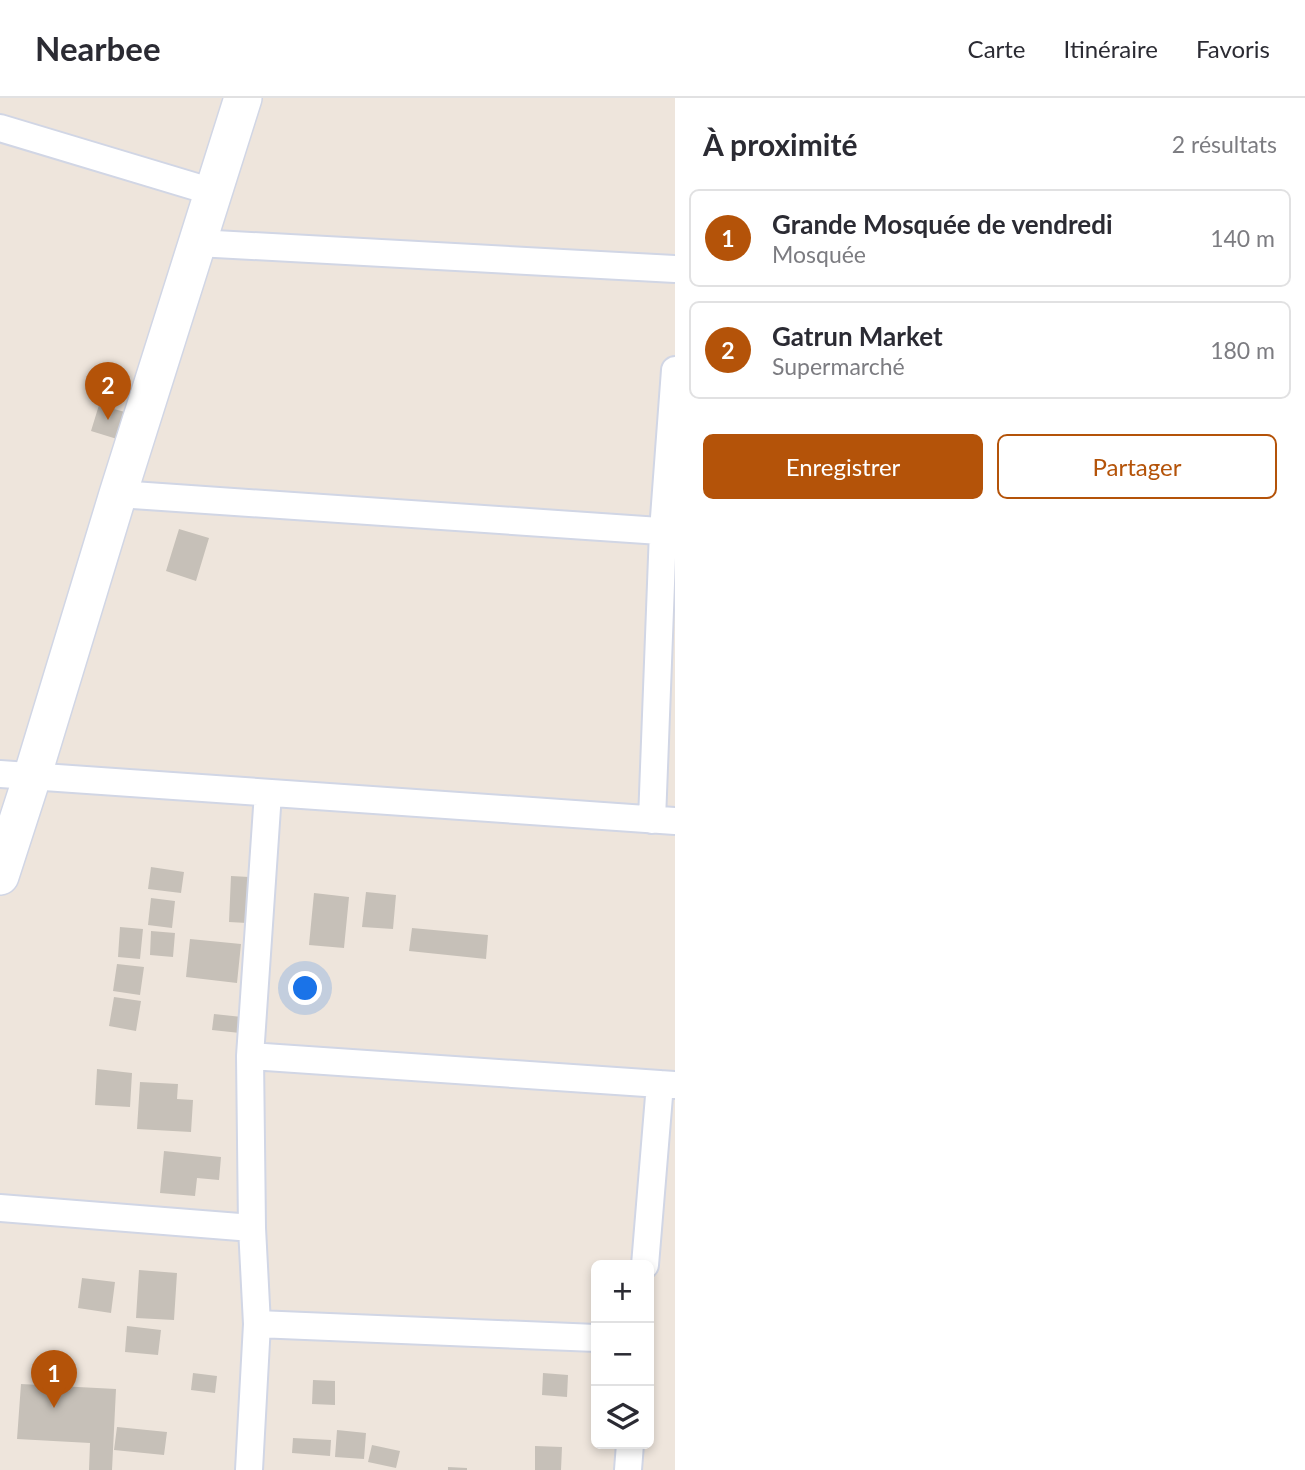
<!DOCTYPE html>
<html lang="fr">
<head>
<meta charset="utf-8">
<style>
	body { margin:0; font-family:Lato,sans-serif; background:#f7f7f7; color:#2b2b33 }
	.controls { position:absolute; right:21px; bottom:21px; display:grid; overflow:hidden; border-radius:10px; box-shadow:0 4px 10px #0003 }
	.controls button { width:63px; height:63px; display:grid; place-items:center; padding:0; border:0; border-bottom:2px solid #e1e1e2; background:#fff; color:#2b2b33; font:35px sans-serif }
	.you { position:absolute; left:306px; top:891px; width:24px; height:24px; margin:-18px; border:5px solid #fff; border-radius:50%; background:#1a73e8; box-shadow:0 0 0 10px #1a73e833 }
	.badge { display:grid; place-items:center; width:46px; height:46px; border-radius:50%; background:#b45309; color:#fff; font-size:23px; font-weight:700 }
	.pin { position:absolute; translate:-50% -58px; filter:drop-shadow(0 2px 4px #0008) }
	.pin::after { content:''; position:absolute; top:37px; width:24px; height:21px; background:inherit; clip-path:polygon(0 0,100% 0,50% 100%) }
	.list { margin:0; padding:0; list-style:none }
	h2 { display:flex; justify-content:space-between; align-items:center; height:91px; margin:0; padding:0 28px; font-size:30px }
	h2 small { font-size:23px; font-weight:400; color:#7c7c81 }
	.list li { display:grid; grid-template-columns:46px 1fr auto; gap:21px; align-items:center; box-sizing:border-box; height:98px; margin:0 14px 14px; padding:0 14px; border:2px solid #e1e1e2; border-radius:10px }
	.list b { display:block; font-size:26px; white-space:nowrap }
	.list p { margin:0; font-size:23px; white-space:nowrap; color:#7c7c81 }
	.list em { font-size:23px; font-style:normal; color:#7c7c81 }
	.actions { display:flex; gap:14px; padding:21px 28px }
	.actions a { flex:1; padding:16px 0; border:2px solid #b45309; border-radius:10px; text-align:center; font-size:24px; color:#b45309 }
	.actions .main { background:#b45309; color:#fff }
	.icon { flex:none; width:38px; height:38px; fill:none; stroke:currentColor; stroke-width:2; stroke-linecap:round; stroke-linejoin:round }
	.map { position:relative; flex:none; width:675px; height:1372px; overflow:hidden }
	header { display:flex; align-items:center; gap:42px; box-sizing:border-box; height:98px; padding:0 35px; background:#fff; border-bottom:2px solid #e1e1e2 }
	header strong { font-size:33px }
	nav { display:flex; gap:38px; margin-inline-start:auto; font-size:24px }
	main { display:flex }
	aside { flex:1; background:#fff }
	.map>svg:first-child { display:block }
</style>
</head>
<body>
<header>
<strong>Nearbee</strong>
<nav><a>Carte</a><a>Itinéraire</a><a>Favoris</a></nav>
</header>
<main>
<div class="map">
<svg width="675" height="1372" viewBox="0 0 675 1372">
	<rect width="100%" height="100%" fill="#eee5dc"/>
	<path fill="#c6c0b8" d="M99,307L125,314L117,341L91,333Z
		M179,431L209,440L196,483L166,473Z
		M151,769L184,774L181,795L148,791Z
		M231,778L249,779L247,825L229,824Z
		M366,794L396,797L393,831L362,829Z
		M314,795L349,799L344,850L309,847Z
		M151,800L175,803L172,830L148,827Z
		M120,829L143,831L140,861L118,859Z
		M412,830L488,837L486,861L409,853Z
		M151,833L175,835L173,859L150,857Z
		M190,841L241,846L237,885L186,879Z
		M117,866L144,869L140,897L113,893Z
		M114,899L141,903L136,933L109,928Z
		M214,916L242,919L240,935L212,932Z
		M97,971L132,975L130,1009L95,1007Z
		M140,984L178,986L177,1001L193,1002L191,1034L137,1031Z
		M164,1053L221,1059L219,1082L197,1080L195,1098L160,1095Z
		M139,1172L177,1175L174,1222L136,1220Z
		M82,1180L115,1184L111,1215L78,1210Z
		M127,1228L161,1232L158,1257L125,1254Z
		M193,1275L217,1278L215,1295L191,1292Z
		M543,1275L568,1277L567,1299L542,1297Z
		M313,1282L335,1283V1307L312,1306Z
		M21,1286L116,1291L112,1372H89L90,1345L17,1341Z
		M117,1329L167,1334L164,1357L114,1352Z
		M337,1332L366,1335L364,1361L335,1359Z
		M293,1340L331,1342L330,1358L292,1355Z
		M372,1347L400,1353L396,1370L368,1364Z
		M535,1348L562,1349L561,1372H535Z
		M448,1369L467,1370V1372H448Z"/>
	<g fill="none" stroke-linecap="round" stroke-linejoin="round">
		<g stroke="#d1d6e5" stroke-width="30">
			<path id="street" d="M0,30L213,94
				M197,145L675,171
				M118,396L675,434
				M0,676L675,723
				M652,722L663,433L675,272
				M250,958L675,987
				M0,1110L252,1130
				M645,1167L660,986
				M257,1226L596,1240
				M249,1372L257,1226L252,1130L250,958L268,695
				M628,1372L630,1346"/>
		</g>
		<g stroke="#d1d6e5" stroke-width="40">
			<path id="secondary" d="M0,778L32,679L118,396L243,0"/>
		</g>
		<use href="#street" stroke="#fff" stroke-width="26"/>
		<use href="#secondary" stroke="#fff" stroke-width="37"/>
	</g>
</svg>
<div class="controls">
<button>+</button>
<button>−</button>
<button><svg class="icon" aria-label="layers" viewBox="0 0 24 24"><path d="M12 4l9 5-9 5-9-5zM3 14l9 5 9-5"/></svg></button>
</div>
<div class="you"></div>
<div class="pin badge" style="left:54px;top:1310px">1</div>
<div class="pin badge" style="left:108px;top:322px">2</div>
</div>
<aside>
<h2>À proximité<small>2 résultats</small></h2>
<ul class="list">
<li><span class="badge">1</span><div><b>Grande Mosquée de vendredi</b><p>Mosquée</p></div><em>140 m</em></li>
<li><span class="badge">2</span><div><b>Gatrun Market</b><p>Supermarché</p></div><em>180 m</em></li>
</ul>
<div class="actions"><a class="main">Enregistrer</a><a>Partager</a></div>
</aside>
</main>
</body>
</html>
